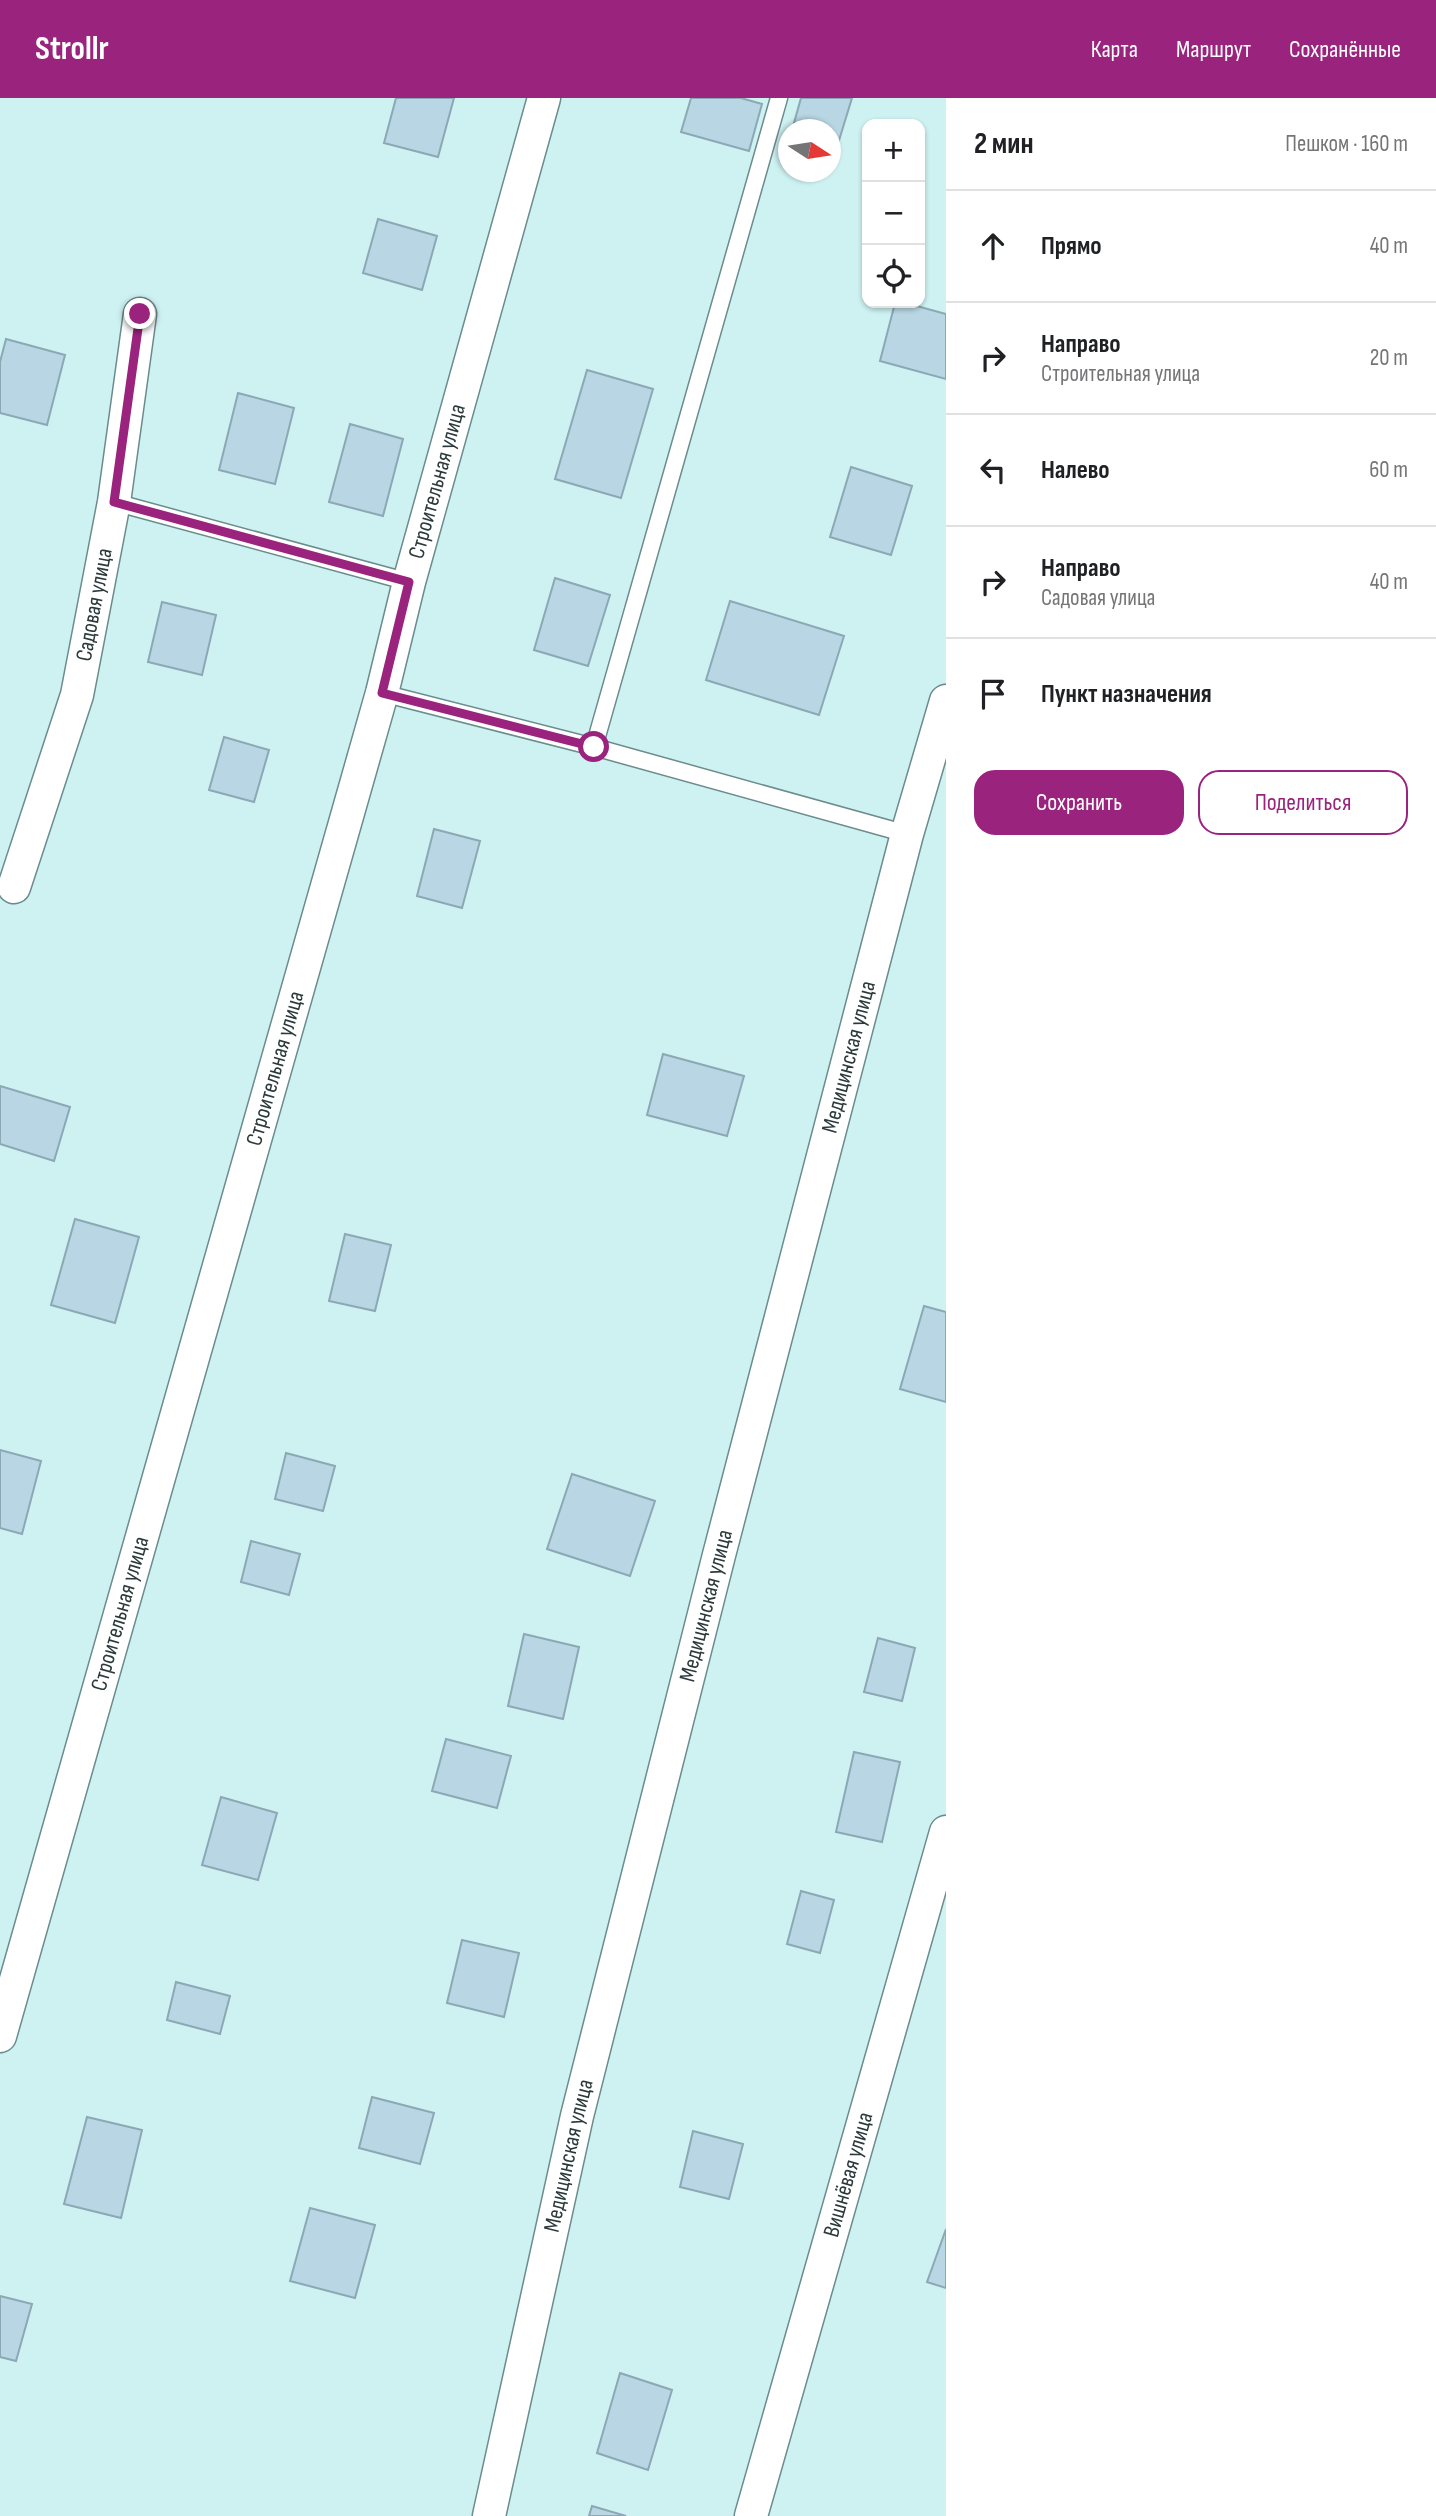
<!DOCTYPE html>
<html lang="ru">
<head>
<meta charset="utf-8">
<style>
	body { margin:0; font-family:"Sofia Sans Condensed",sans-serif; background:#f6f6f6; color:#202124 }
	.controls { position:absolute; right:21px; top:21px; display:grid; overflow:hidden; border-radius:14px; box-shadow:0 2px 5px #0004 }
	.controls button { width:63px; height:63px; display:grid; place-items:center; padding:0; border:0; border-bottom:2px solid #e0e0e0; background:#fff; color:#202124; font:35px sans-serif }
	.compass { position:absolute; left:778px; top:21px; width:63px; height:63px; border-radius:50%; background:#fff; box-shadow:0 2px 5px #0004; rotate:102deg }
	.stop { position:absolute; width:21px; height:21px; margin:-16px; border:5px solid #9a237e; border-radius:50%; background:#fff }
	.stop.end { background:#9a237e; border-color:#fff; box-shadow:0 2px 7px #0008 }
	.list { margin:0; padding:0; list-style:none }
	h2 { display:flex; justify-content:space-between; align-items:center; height:91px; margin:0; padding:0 28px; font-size:30px }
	h2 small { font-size:23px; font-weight:400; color:#757577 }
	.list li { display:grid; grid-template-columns:46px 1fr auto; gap:21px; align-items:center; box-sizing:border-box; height:112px; padding:0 28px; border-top:2px solid #e0e0e0 }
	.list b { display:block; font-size:26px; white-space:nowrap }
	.list p { margin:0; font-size:23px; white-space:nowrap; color:#757577 }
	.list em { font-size:23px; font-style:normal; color:#757577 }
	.actions { display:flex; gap:14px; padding:21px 28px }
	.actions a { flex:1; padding:16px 0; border:2px solid #9a237e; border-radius:21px; text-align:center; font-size:24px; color:#9a237e }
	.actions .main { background:#9a237e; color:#fff }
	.icon { flex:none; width:38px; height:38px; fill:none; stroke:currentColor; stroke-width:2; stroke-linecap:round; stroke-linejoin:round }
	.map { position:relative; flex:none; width:946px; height:2418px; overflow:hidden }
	header { display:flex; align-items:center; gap:42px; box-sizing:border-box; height:98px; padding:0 35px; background:#9a237e; color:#fff }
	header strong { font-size:33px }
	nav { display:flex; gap:38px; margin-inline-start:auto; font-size:24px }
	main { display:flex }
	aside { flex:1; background:#fff }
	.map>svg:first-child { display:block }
</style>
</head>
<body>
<header>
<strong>Strollr</strong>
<nav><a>Карта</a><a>Маршрут</a><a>Сохранённые</a></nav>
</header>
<main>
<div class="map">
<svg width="946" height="2418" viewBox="0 0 946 2418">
	<rect width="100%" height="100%" fill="#cef1f2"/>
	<path fill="#b8d6e3" stroke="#8ba8b4" stroke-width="2" d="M396,0H454L438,59L384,45Z
		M691,0H741L762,6L749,53L681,34Z
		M801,0H852L833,62L830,61V32H792Z
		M378,121L437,138L422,192L363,175Z
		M895,205H906L946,216V281L880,263Z
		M6,241L65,257L47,327L0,315V264Z
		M587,272L653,291L621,400L555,381Z
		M238,295L294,310L275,386L219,372Z
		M350,326L403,341L383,418L329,404Z
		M851,369L912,388L891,457L830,439Z
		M555,480L610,497L588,568L534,552Z
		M730,503L844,538L819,617L706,582Z
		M162,504L216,517L202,577L148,564Z
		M224,639L269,652L254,704L209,692Z
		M434,731L480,743L462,810L417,798Z
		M663,956L744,978L727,1038L647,1017Z
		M0,988L70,1009L54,1063L0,1046Z
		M75,1121L139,1139L115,1225L51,1207Z
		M345,1136L391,1147L375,1213L329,1203Z
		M924,1208L946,1214V1304L900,1291Z
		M0,1352L41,1363L22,1436L0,1430Z
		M286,1355L335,1368L323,1413L275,1401Z
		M572,1376L655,1403L630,1478L547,1451Z
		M251,1443L300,1456L289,1497L241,1484Z
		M524,1536L579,1549L563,1621L508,1608Z
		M878,1540L915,1550L902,1603L864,1594Z
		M446,1641L511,1658L497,1710L432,1693Z
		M854,1654L900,1664L882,1744L836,1734Z
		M221,1699L277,1715L258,1782L202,1767Z
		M801,1793L834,1802L820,1855L787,1846Z
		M462,1842L519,1855L504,1919L447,1905Z
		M176,1884L230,1898L220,1936L167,1922Z
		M372,1999L434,2015L420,2066L359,2050Z
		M87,2019L142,2032L121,2120L64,2106Z
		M693,2033L743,2046L729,2101L680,2089Z
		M310,2110L375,2127L355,2200L290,2183Z
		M946,2131V2190L927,2184Z
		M0,2198L32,2206L16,2263L0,2259Z
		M620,2275L672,2292L648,2372L597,2355Z
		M592,2408L626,2418H589Z"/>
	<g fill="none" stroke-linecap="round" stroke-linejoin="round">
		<g stroke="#6b8c8d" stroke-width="19">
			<path id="service" d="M114,404L409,484
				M382,595L594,649L907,736
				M594,649L779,0"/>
		</g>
		<g stroke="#6b8c8d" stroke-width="35">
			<g id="minor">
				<path id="s1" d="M14,789L77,597L114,404L140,216"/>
				<path id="s2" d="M0,1938L382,595L409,484L544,0"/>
				<path id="s3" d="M489,2418L577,2018L719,1457L907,736L946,603"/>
				<path id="s4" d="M751,2418L946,1734"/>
			</g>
		</g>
		<use href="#service" stroke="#fff" stroke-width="16"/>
		<use href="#minor" stroke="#fff" stroke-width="32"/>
	</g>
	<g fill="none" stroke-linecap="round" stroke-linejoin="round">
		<path stroke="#9a237e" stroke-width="9" d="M140,216L114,404L409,484L382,595L594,649"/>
	</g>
	<g text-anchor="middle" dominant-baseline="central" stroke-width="5" stroke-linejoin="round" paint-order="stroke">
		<g font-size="23" fill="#2c3a3a" stroke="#cef1f2">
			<text stroke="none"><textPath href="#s2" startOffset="1615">Строительная улица</textPath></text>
			<text stroke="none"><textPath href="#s1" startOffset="294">Садовая улица</textPath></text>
			<text stroke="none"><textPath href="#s3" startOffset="1503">Медицинская улица</textPath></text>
			<text stroke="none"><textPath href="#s2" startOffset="1006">Строительная улица</textPath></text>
			<text stroke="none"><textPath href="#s3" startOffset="936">Медицинская улица</textPath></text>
			<text stroke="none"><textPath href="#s2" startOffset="439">Строительная улица</textPath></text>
			<text stroke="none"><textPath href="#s3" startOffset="369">Медицинская улица</textPath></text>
			<text stroke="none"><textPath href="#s4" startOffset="355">Вишнёвая улица</textPath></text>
		</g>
	</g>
</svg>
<div class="controls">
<button>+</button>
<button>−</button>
<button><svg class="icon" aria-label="locate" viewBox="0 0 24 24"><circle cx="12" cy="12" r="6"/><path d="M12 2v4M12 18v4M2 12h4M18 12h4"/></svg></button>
</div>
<svg class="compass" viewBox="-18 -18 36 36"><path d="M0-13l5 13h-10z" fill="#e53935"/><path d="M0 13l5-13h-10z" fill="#757577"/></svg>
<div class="stop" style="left:594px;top:649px"></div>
<div class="stop end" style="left:140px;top:216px"></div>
</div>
<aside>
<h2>2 мин<small>Пешком · 160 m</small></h2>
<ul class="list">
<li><svg class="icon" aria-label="ahead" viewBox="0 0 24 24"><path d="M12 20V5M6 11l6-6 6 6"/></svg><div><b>Прямо</b></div><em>40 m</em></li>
<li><svg class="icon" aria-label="right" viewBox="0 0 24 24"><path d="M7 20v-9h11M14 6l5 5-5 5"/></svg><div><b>Направо</b><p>Строительная улица</p></div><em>20 m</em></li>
<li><svg class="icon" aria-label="left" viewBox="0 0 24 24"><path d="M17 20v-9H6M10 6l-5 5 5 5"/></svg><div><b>Налево</b></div><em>60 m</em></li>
<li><svg class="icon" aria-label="right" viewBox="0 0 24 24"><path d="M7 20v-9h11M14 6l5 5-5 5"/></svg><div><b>Направо</b><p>Садовая улица</p></div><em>40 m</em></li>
<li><svg class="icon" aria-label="arrive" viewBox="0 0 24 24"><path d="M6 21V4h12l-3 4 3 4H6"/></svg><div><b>Пункт назначения</b></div></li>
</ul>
<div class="actions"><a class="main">Сохранить</a><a>Поделиться</a></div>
</aside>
</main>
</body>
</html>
